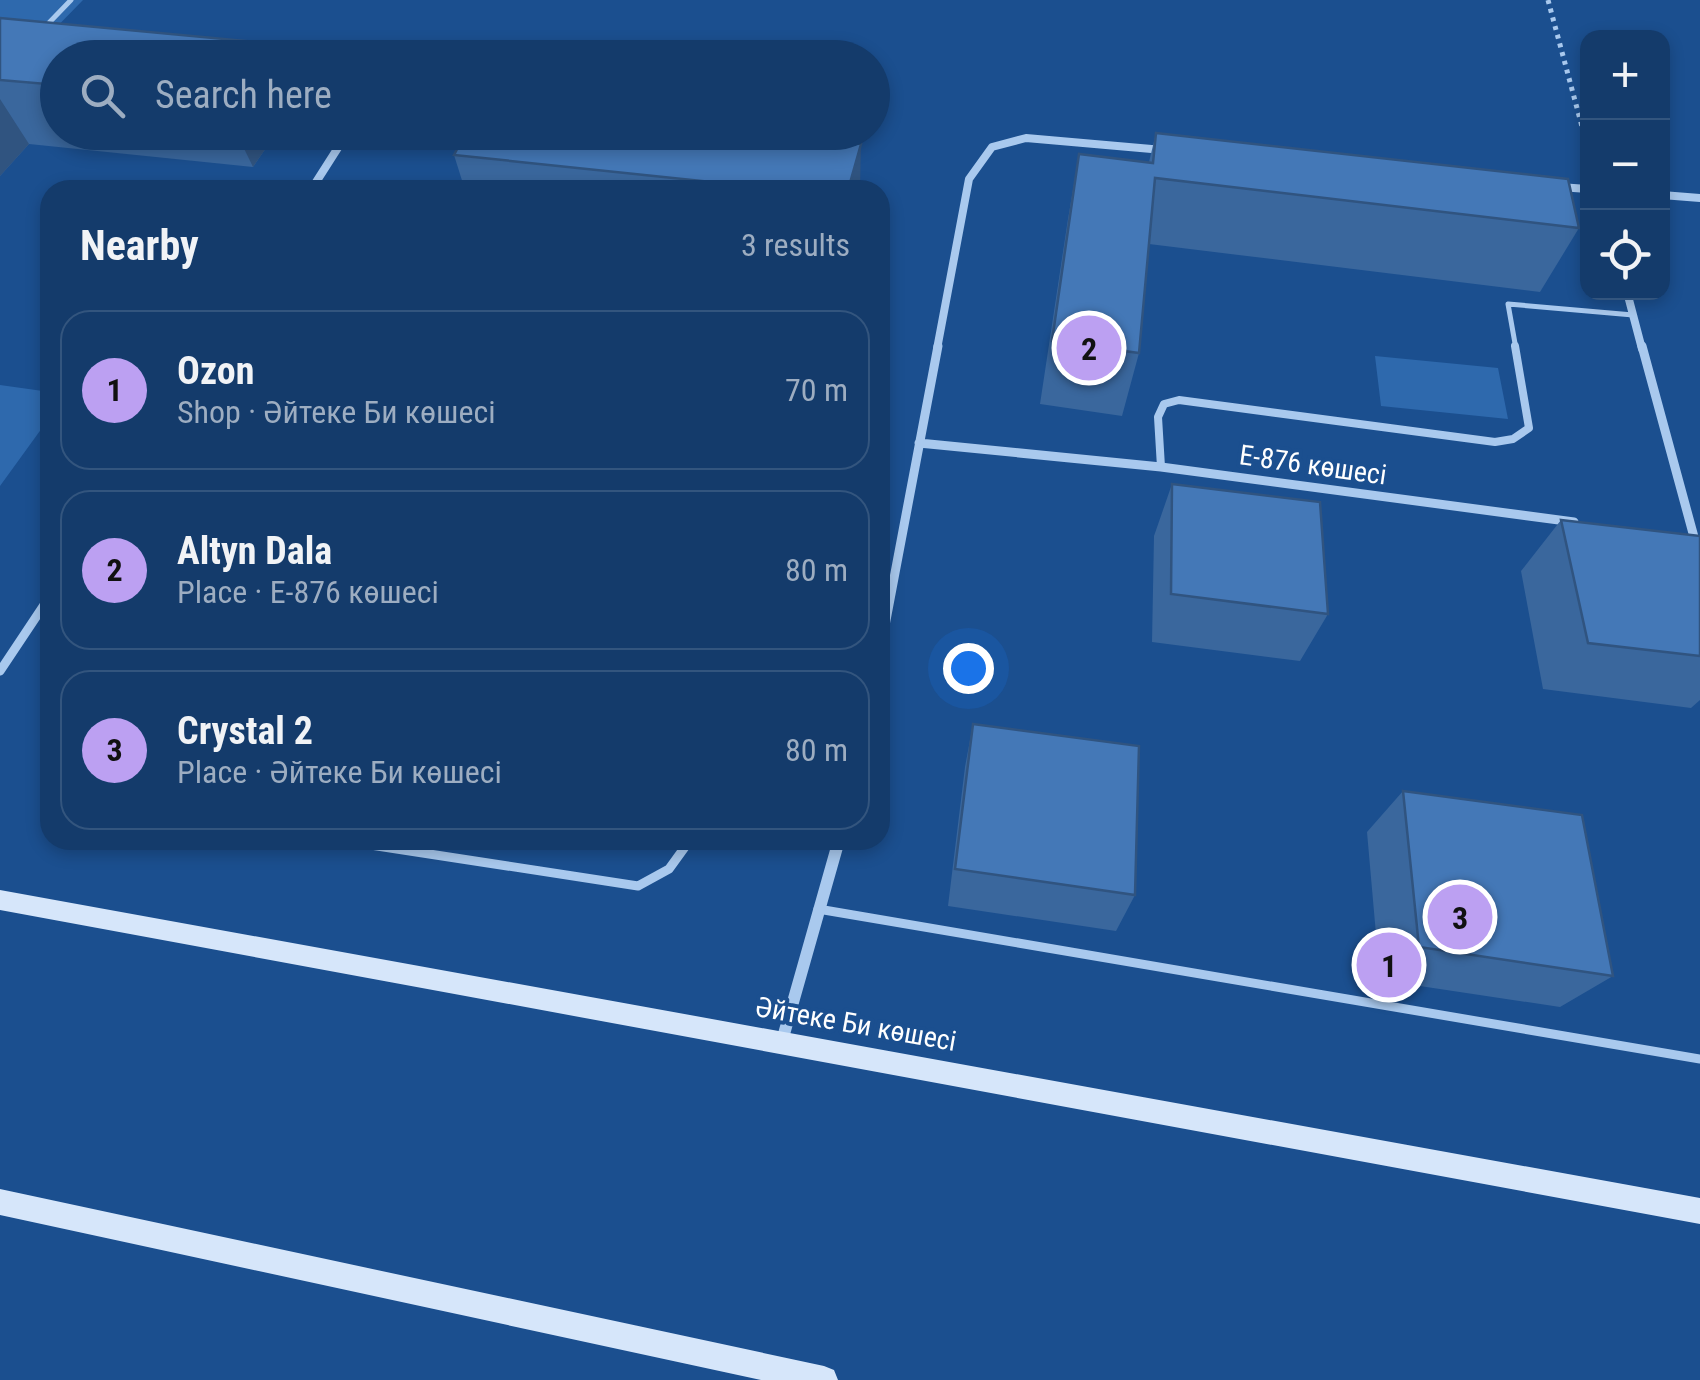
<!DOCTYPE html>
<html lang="en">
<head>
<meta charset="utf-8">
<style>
	body { margin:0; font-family:"Roboto Condensed",sans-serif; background:#1d4271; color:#f1f3f6 }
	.controls { position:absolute; right:30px; top:30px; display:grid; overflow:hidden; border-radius:20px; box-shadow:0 5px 15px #0003 }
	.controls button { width:90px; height:90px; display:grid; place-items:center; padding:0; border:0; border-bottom:2px solid #33557e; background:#143b6b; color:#f1f3f6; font:50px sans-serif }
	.you { position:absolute; left:968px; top:668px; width:35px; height:35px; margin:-25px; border:8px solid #fff; border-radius:50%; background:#1a73e8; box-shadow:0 0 0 15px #1a73e833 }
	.badge { display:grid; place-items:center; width:65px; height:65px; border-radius:50%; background:#bca0f2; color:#111; font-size:32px; font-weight:700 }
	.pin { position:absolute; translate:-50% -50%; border:5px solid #fff; box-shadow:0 2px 10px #0006 }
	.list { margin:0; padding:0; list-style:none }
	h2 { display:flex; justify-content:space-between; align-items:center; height:130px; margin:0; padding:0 40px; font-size:42px }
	h2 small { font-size:32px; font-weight:400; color:#9dadc1 }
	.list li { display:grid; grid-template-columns:65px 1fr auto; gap:30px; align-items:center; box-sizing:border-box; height:160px; margin:0 20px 20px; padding:0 20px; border:2px solid #33557e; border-radius:30px }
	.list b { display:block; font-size:38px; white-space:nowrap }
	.list p { margin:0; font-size:32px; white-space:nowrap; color:#9dadc1 }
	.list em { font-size:32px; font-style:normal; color:#9dadc1 }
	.icon { flex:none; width:55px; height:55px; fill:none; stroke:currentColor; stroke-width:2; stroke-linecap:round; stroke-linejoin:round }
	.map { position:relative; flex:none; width:1700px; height:1380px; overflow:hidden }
	.search { position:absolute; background:#143b6b; box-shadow:0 5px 15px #0003; left:40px; top:40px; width:850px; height:110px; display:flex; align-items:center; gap:25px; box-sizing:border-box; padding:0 35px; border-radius:55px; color:#9dadc1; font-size:38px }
	.panel { position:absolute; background:#143b6b; box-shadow:0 5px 15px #0003; left:40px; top:180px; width:850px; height:670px; border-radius:30px }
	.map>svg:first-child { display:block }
</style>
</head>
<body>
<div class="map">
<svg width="1700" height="1380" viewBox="0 0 1700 1380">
	<rect width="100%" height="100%" fill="#1b4f8f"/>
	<path fill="#2e69ad" d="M0,0H83L0,85Z
		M1375,356L1498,368L1508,419L1381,406Z
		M0,385L50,392V417L0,486Z"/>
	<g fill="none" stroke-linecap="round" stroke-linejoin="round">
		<path stroke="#a9c9ee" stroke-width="5" stroke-dasharray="4 5" stroke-linecap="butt" d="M1548,0L1588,149"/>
		<path stroke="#a9c9ee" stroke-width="5" d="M43,29L71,0
			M1516,349L1508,304L1633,315"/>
		<path stroke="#a9c9ee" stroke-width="8" d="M1161,467L1158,417L1164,404L1179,400L1495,442L1513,439L1529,428L1515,346"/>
		<path stroke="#a9c9ee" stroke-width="9" d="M338,840L638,886L669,869L690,840
			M818,909L1700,1059"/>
		<path stroke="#a9c9ee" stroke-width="8" d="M1559,187L1588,189
			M311,190L348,132
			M1662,195L1700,198
			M1627,292L1642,349
			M937,349L969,179L992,147L1026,138L1163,150"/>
		<path stroke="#a9c9ee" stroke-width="9" d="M1642,346L1694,537
			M919,443L1161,467L1574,522
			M880,652L938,346
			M0,671L50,596"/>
		<path stroke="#a9c9ee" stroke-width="12" d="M782,1041L839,840"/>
		<path fill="#d6e6fa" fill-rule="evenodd" d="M0,890L1700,1198V1224L0,910Z
			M0,1189L824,1366L834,1370L838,1380H761L0,1215Z"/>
	</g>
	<path fill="#3a679d" d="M0,18L267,43L273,58H58V132H277L253,167L29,144L0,176Z
		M1156,133L1579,228L1540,292L1149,244L1139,353L1122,416L1040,404L1068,219L1079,154L1149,162Z
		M454,155L860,190H465Z
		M1172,484L1328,614L1300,661L1152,642L1154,536Z
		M1561,520L1700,536V700L1691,708L1543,689L1521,571Z
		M973,724L1135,895L1116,931L948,906L965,767Z
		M1403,791L1613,976L1560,1007L1380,980L1367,832Z"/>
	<path fill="#305480" d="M267,43L273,58H256Z
		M0,99L29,144L0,176Z
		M236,132H277L253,167Z
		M861,144L860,190H848Z"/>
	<path fill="#4478b7" stroke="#305480" stroke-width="2.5" d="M0,18L267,43L256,58H58V85L0,80Z
		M466,132H749L861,144L848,190H769V188L454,155Z
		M1156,133L1568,179L1579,228L1155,178L1139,353L1052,341L1079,154L1153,163Z
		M1172,484L1320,502L1328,614L1171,594Z
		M1561,520L1700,536V656L1588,643Z
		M973,724L1139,746L1135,895L955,869Z
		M1403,791L1582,815L1613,976L1419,947Z"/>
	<g text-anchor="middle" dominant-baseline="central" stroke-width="8" stroke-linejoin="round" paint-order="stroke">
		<g font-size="28" fill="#fff" stroke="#1b4f8f">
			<text transform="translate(1313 465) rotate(8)">Е-876 көшесі</text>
			<text transform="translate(856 1024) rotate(10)">Әйтеке Би көшесі</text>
		</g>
	</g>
</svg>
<div class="controls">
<button>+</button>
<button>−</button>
<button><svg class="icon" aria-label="locate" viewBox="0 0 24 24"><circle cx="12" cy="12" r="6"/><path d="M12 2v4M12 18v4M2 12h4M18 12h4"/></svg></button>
</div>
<div class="you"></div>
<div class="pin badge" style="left:1389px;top:965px">1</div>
<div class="pin badge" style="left:1089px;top:348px">2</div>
<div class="pin badge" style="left:1460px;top:917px">3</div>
<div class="search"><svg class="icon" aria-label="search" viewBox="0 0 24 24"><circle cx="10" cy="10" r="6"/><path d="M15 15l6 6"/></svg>Search here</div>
<section class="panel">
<h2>Nearby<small>3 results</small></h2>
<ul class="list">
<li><span class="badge">1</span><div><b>Ozon</b><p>Shop · Әйтеке Би көшесі</p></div><em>70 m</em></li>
<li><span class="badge">2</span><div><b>Altyn Dala</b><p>Place · Е-876 көшесі</p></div><em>80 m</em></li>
<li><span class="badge">3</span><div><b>Crystal 2</b><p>Place · Әйтеке Би көшесі</p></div><em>80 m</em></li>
</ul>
</section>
</div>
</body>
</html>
